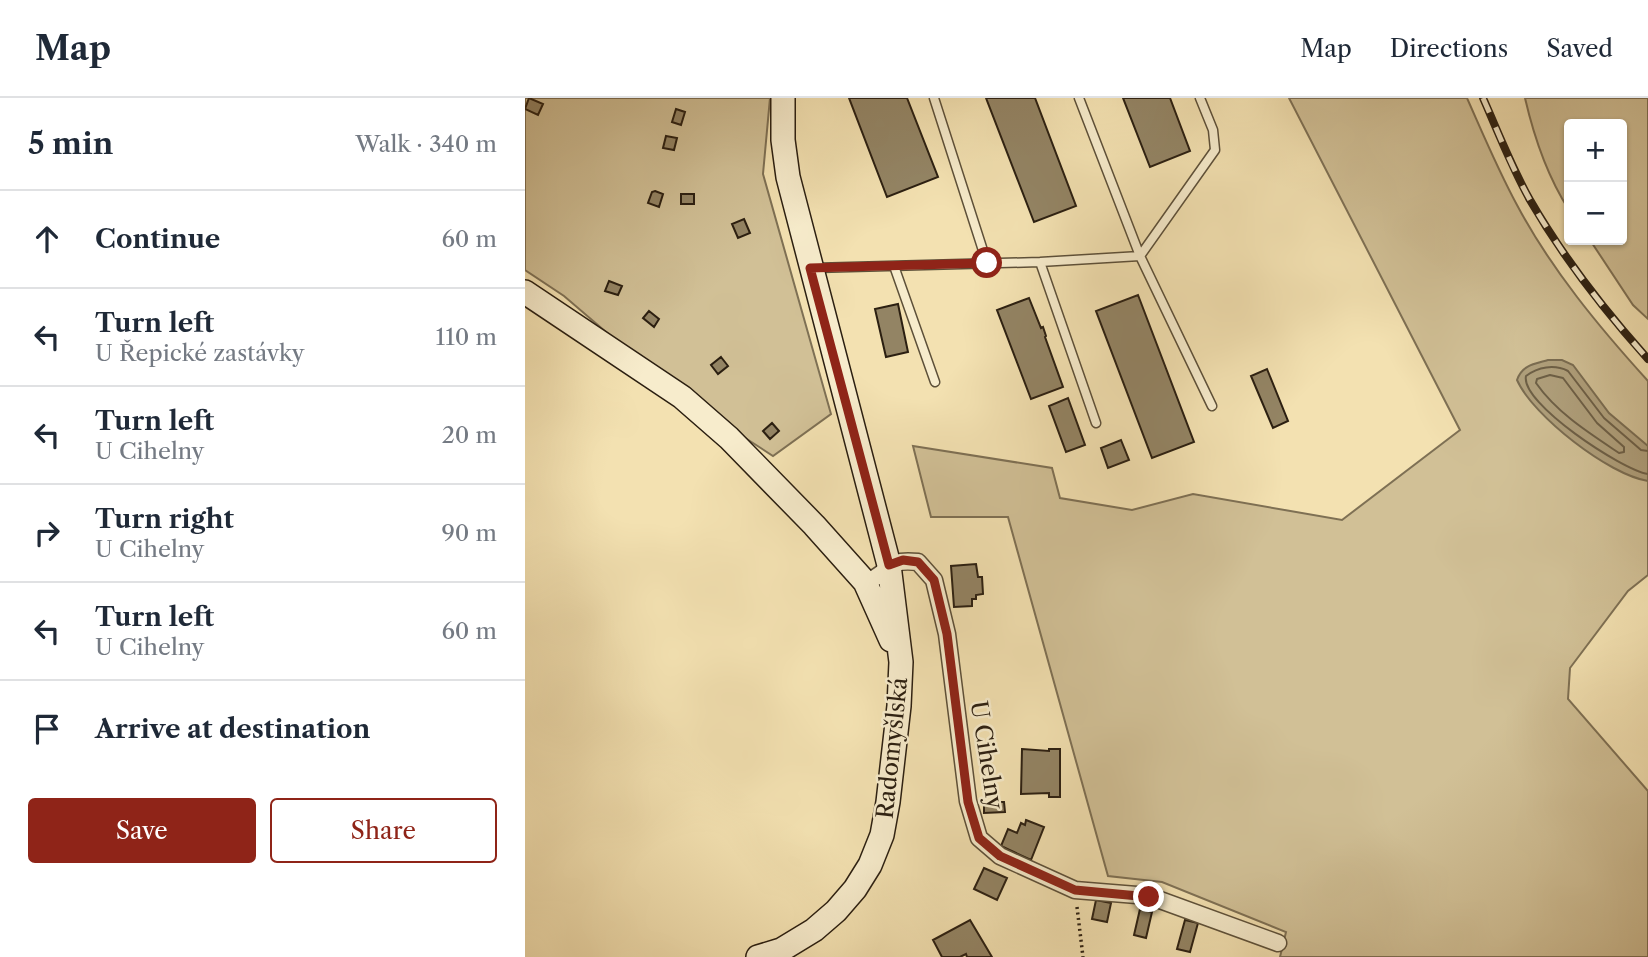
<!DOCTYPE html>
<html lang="en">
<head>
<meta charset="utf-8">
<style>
	body { margin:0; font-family:"Libre Caslon Text",serif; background:#f2f2f3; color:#1f2937 }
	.controls { position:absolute; right:21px; top:21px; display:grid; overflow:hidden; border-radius:7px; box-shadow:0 2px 5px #0004 }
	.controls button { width:63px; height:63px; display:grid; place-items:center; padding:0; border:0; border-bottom:2px solid #e0e1e3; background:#fff; color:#1f2937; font:35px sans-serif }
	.stop { position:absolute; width:21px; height:21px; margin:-16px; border:5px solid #8f2418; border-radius:50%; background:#fff }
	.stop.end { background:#8f2418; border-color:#fff; box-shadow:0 2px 7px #0008 }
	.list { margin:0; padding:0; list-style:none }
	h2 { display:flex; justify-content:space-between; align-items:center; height:91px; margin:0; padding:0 28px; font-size:30px }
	h2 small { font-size:23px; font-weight:400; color:#747a83 }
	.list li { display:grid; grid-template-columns:46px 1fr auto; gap:21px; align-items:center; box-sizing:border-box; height:98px; padding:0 28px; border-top:2px solid #e0e1e3 }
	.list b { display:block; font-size:26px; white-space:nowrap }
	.list p { margin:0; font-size:23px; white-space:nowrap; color:#747a83 }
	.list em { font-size:23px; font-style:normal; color:#747a83 }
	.actions { display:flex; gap:14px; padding:21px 28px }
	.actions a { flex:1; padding:16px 0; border:2px solid #8f2418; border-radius:7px; text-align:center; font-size:24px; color:#8f2418 }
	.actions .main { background:#8f2418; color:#fff }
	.icon { flex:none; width:38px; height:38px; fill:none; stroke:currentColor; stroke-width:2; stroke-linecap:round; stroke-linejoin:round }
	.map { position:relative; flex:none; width:1123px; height:859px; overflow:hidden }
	header { display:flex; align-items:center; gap:42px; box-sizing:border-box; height:98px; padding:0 35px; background:#fff; border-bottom:2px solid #e0e1e3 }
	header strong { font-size:33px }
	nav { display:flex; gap:38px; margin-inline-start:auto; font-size:24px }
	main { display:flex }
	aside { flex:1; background:#fff }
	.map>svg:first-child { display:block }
</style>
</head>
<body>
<header>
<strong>Map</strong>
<nav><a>Map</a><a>Directions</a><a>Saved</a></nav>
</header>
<main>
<aside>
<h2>5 min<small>Walk · 340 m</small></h2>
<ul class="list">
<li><svg class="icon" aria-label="ahead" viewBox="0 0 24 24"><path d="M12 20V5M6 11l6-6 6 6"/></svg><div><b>Continue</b></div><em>60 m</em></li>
<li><svg class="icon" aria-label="left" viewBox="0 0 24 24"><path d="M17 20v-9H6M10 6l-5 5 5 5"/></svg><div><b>Turn left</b><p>U Řepické zastávky</p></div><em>110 m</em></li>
<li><svg class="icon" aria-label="left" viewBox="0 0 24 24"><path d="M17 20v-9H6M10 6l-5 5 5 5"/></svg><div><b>Turn left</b><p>U Cihelny</p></div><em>20 m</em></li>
<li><svg class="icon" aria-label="right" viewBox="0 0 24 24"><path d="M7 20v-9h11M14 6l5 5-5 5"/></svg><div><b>Turn right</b><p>U Cihelny</p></div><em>90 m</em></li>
<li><svg class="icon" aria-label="left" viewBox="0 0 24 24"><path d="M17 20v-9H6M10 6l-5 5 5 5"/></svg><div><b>Turn left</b><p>U Cihelny</p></div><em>60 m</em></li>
<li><svg class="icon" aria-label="arrive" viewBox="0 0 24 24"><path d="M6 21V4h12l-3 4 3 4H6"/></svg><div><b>Arrive at destination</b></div></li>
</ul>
<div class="actions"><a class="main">Save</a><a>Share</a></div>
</aside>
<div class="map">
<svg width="1123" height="859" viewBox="0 0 1123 859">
	<rect width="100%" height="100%" fill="#f3e1b1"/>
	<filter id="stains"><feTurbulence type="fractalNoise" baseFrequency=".00286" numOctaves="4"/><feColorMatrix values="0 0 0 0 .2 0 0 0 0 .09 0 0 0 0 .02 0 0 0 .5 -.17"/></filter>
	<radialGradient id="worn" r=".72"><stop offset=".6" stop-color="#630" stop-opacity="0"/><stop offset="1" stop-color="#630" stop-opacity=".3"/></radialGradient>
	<path fill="#d1c096" stroke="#7e7054" stroke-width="2" d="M0,0H245L238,76L306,316L248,358L157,299L39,198L0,172Z
		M764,0H942C958,36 973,72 992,107C1026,171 1074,229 1123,283V477L1103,493L1045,570L1043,601L1123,693V859H755L761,834L637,784L583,778L483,419H406L388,348L527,370L535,400L607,412L668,396L817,422L935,332Z
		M1000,0H1123V221L1108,207L1065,142H1097V26H1044V112C1022,78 1009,39 1000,0Z"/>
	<path fill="#af9f7b" stroke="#7a6c51" stroke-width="2" d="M1023,262H1037L1048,267L1084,315L1123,348V383C1084,377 1008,318 992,282C997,267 1009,266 1023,262Z"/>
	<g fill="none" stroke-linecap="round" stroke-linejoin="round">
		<path stroke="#6d5f46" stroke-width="2" d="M1025,277L1038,280L1072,325L1099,349V354L1094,355C1064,335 1032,315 1011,285L1012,281Z
			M1123,353L1116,352L1079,320L1043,273C1029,266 1013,269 1001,278C995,305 1097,372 1123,376"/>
	</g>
	<path fill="#938464" stroke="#2b1f11" stroke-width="2" d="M4,0L18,6L13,17L0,11Z
		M324,0H382L413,79L362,99Z
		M461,0H510L551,108L509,124Z
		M598,0H645L665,53L625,69Z
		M151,11L160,14L156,27L147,24Z
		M141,38L152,40L149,52L138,50Z
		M130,93L138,96L134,109L123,105L127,94Z
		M156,96H169V106H156Z
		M219,121L225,135L213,140L207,126Z
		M84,183L97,188L93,197L80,193Z
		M613,197L669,344L627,360L571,213Z
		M504,200L516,230L518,229L521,238L520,239L538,289L506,301L472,212Z
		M373,206L383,254L361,259L350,211Z
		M124,213L134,221L129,229L118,220Z
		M196,259L203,268L193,276L186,267Z
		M742,271L763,323L748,330L726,278Z
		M543,300L560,347L541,354L524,308Z
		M247,325L254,333L245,341L238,333Z
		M596,342L604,362L583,370L576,350Z
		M451,466L453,479H457L458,496L451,497V501H447V508L429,509L426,468Z
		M497,651L524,653V651H535V699H524V695L496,696Z
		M459,704H479L480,714L459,715Z
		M501,722L519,729L506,762L476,748L483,731L492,735L496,725L500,727Z
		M459,770L482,780L472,802L449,791Z
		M571,802L586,805L582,824L567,821Z
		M615,811L627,814L621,840L609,837Z
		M445,822L467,859H442L441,856L435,859H417L408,842Z
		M660,822L673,825L665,854L652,851Z"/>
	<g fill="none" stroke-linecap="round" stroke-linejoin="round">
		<g stroke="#5d5039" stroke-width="11">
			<path id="lane" d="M409,0L462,165
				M554,0L615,158L687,308
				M515,164L571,325
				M369,168L410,284
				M288,170L515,164L615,158L690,52L688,32L675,0"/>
		</g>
		<g stroke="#5d5039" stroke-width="19">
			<path id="street" d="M340,484C367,476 357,460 393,464L409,482L422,536L443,703L454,740L475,758L550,792L624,798L753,845"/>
		</g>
		<g stroke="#2b1f11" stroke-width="26">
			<path id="secondary" d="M0,194L157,299L204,340L289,427L340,484L366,542
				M233,859L256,852L289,832L311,813L330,791L345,767L357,737L363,704L374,608L376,564L364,467L263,79L258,42V0"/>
		</g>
		<path stroke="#2b1f11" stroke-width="3.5" stroke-dasharray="2 3.5" stroke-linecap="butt" d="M552,809L558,859"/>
		<use href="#lane" stroke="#f7eccc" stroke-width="8"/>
		<use href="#street" stroke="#f7eccc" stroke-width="16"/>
		<use href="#secondary" stroke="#f7eccc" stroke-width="23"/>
		<g stroke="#2b1f11" stroke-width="8">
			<path id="rail" d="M958,0C973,34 987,70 1005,102C1038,159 1079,212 1123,261"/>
		</g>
		<use href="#rail" stroke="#f7eccc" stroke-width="5" stroke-dasharray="16" stroke-linecap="butt"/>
	</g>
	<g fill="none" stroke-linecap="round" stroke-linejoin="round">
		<path stroke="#8f2418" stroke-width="9" d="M462,165L285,170L364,467L378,462L393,464L409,482L422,536L443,704L454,740L475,758L550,792L624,799"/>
	</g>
	<g text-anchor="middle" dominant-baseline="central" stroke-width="5" stroke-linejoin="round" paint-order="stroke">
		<g font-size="23" fill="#2b1f11" stroke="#f7eccc">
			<text transform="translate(367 650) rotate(-84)">Radomyšlská</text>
			<text transform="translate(462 657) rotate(81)">U Cihelny</text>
		</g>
	</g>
	<rect width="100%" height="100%" filter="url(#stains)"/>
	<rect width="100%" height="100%" fill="url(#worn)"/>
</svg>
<div class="controls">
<button>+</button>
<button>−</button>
</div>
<div class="stop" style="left:462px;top:165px"></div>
<div class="stop end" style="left:624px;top:799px"></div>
</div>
</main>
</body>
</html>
